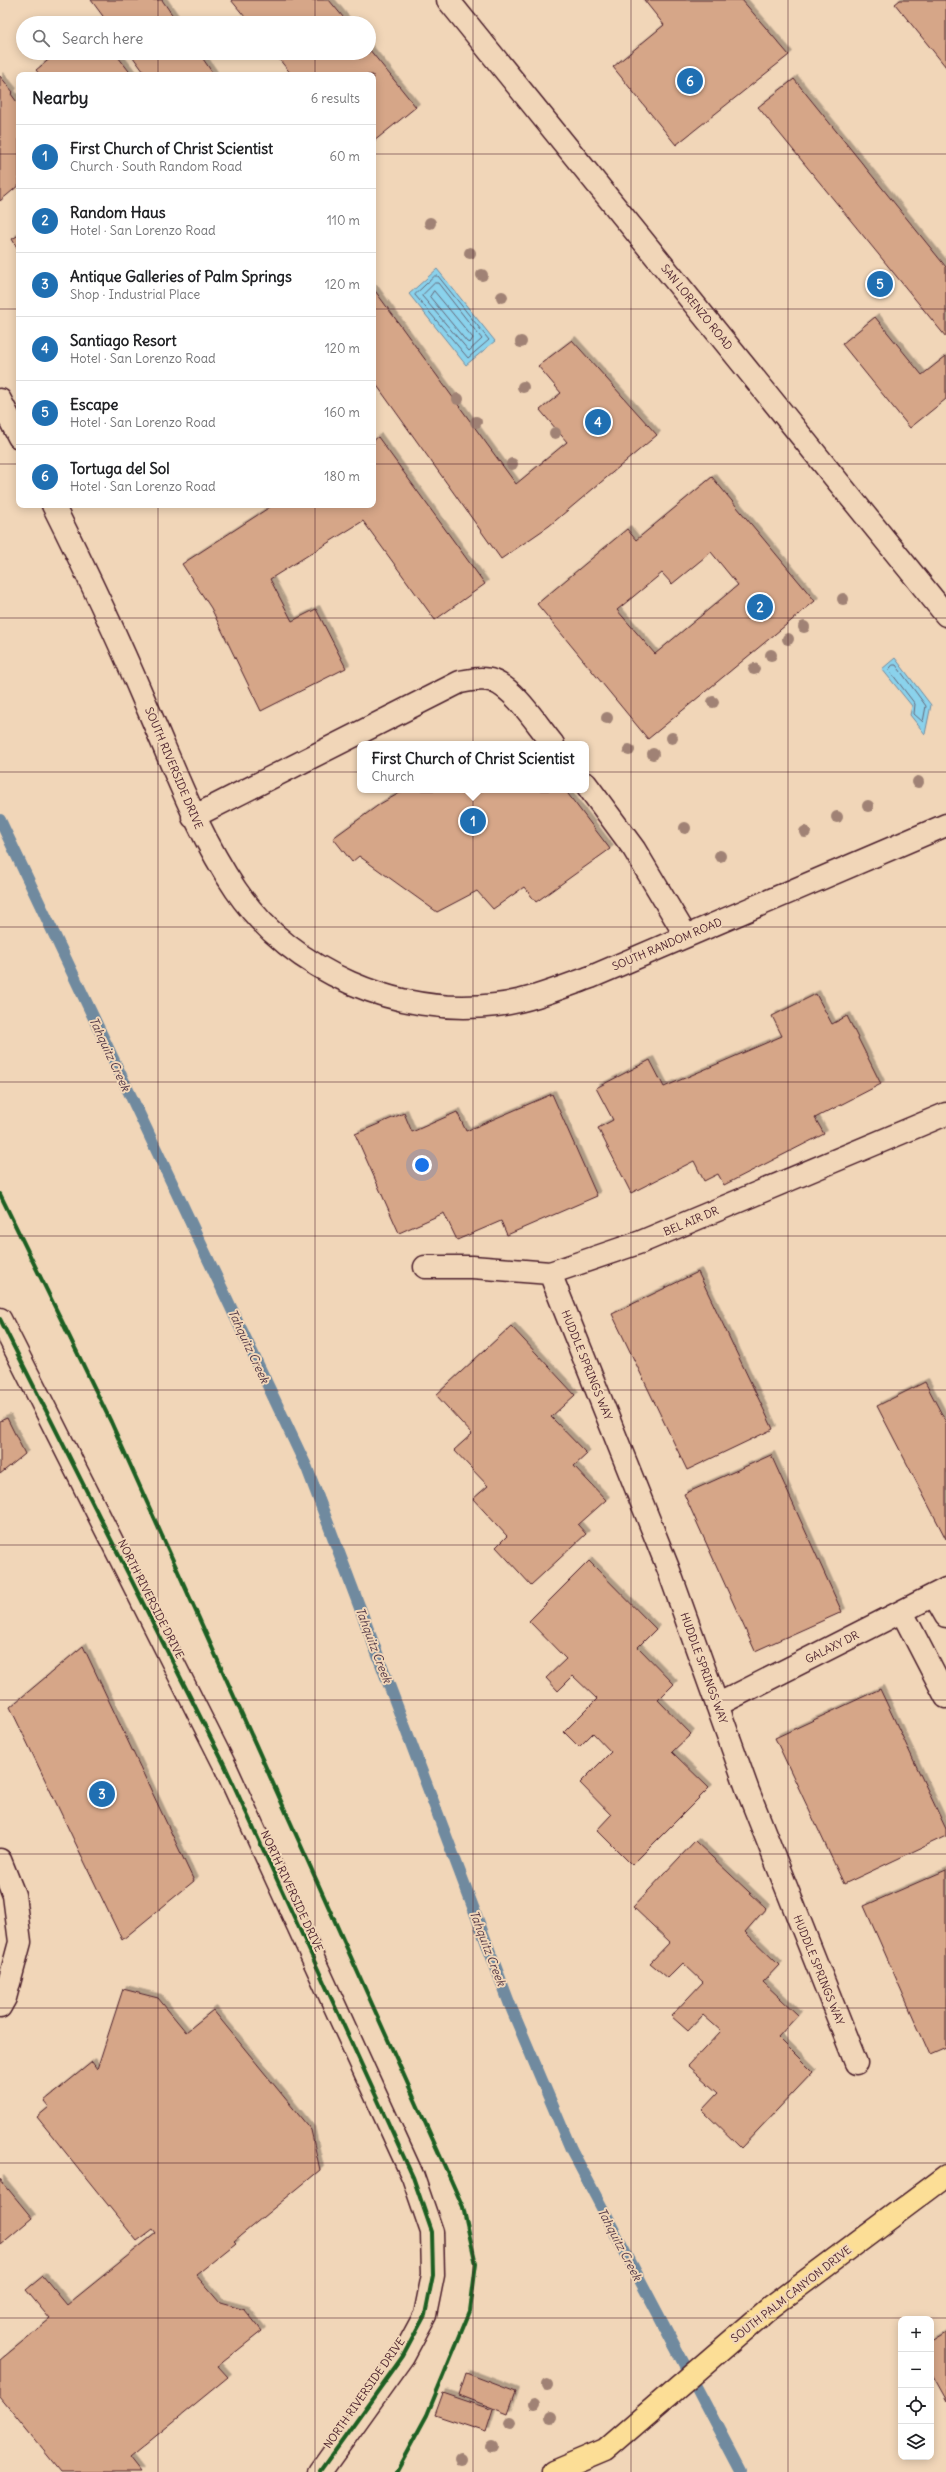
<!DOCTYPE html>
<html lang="en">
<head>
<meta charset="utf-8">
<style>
	body { margin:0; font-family:Delius,sans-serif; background:#f6f6f6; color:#202124 }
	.controls { position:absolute; right:12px; bottom:12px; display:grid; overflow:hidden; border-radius:8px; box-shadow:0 2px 10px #0003 }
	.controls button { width:36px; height:36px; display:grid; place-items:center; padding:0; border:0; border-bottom:1px solid #e0e0e0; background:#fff; color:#202124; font:20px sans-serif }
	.you { position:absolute; left:422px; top:1165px; width:14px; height:14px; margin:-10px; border:3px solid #fff; border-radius:50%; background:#1a73e8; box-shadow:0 0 0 6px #1a73e833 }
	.badge { display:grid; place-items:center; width:26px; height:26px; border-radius:50%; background:#1f6fb2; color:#fff; font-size:13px; font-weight:700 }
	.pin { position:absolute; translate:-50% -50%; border:2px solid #fff; box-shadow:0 1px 4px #0006 }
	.popup { position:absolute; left:357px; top:741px; width:232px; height:52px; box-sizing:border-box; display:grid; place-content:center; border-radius:8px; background:#fff; filter:drop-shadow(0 1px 3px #0005); font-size:13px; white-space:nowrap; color:#757577 }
	.popup b { font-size:15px; color:#202124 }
	.popup::after { content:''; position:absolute; left:50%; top:100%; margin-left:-8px; border:8px solid transparent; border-top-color:#fff }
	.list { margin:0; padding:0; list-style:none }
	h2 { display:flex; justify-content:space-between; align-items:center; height:52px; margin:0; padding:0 16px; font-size:17px }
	h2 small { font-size:13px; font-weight:400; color:#757577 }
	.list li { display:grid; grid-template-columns:26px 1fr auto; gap:12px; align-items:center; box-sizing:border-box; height:64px; padding:0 16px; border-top:1px solid #e0e0e0 }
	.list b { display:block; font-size:15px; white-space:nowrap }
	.list p { margin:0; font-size:13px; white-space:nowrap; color:#757577 }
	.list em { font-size:13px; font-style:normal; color:#757577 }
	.icon { flex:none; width:22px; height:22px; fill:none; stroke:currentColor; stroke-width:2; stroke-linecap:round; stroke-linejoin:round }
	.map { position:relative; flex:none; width:946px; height:2472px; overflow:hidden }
	.search { position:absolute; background:#fff; box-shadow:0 2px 10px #0003; left:16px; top:16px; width:360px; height:44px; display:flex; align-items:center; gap:10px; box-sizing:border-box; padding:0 14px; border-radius:22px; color:#757577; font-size:15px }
	.panel { position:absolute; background:#fff; box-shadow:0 2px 10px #0003; left:16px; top:72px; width:360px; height:436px; border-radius:8px }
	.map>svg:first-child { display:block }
</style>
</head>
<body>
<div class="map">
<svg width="946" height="2472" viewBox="0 0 946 2472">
	<defs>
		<filter id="shadow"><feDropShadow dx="3.5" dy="-3.5" stdDeviation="0" flood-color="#0004"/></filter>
	</defs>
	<rect width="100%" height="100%" fill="#f1d6b8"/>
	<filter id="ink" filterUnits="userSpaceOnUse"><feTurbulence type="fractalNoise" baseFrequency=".025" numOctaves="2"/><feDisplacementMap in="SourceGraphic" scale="8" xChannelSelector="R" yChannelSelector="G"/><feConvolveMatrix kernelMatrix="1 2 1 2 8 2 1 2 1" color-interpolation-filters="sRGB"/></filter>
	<g filter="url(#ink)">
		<path fill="#8ad2ec" stroke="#708a9f" d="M437,269L495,341L466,365L409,294Z
			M895,658L931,705L925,734L910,715L912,706L882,669Z"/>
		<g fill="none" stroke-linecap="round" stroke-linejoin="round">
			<path stroke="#646778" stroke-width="1" d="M435,276H438L489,340L468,358L415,295Z
				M435,283H438L482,339L469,351L422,296Z
				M434,291L473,338L470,343L467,342L430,297Z
				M893,665H896L926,706L923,722L914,714L915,704L889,670Z"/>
			<path stroke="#708a9f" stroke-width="12" d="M0,820L307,1468L510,2005L571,2149L741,2472"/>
		</g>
		<path fill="#d6a688" stroke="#4a1f2b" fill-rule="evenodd" filter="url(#shadow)" d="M91,0H162L178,23H108Z
			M231,0H329L348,23H250Z
			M644,0H742L789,55L676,145L613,67L664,25Z
			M900,0H946V67L895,4Z
			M369,49L416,107L373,142V75H292L274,53H369Z
			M57,53H115L132,75H40L36,70Z
			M130,53H199L214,75H146Z
			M0,76L13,92L11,94L19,105V185L0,201Z
			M794,79L946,267V337L758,107Z
			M19,235V251L12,239Z
			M373,288L516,484L567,442L540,410L561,393L538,366L572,340L657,435L549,526L501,559L373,380Z
			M875,317L922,375L946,356V399L910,428L842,344Z
			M378,437L485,584L435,620L363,521L270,579L292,621L316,609L346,668L261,711L211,608L182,564L273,505H373V441Z
			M712,477L815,601L648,739L537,604L627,529L636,540ZM711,552L738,585L655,654L617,610L662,573L672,584Z
			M405,790H565L610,849L536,902L524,887L493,909L477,891L437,912L359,856L352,862L333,838L380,804Z
			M816,994L832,1024L847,1016L881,1084L815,1118L824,1134L724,1185L718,1174L704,1181L694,1161L631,1193L598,1128L613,1120L596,1088L650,1060L664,1087L782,1036L772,1016Z
			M552,1094L597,1196L507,1235L501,1221L457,1240L444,1213L399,1233L355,1134L404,1113L412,1132L457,1112L466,1131Z
			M698,1272L773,1429L687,1470L612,1314Z
			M511,1326L575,1395L551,1417L587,1454L574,1466L606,1500L578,1525L586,1534L531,1585L496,1547L507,1536L473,1499L488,1486L454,1450L472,1434L436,1395Z
			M925,1382L946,1422V1539L877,1406Z
			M7,1418L25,1454L0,1474V1421Z
			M771,1455L842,1612L755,1651L684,1494Z
			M589,1561L656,1629L638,1647L674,1684L658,1700L691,1734L672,1752L709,1788L632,1865L597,1830L611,1815L580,1783L611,1752L593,1733L579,1747L564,1732L597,1699L573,1676L558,1691L546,1678L566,1659L529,1621Z
			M83,1646L194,1881L122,1940L10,1707Z
			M880,1689L946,1829V1836L844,1884L775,1738Z
			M695,1841L766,1908L745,1932L779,1965L763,1982L798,2015L778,2037L813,2072L741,2148L702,2110L718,2093L688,2066L721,2031L703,2015L688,2031L671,2016L703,1982L683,1963L668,1978L650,1963L670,1942L633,1907Z
			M946,1870V2048L930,2055L864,1906Z
			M123,1989L158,1998L186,2032L213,2010L311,2130L320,2170L234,2241L236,2243L196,2275L220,2303L245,2310L262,2331L218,2366L228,2377L129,2458L140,2472H61L0,2397V2360L50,2319L26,2290L43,2276L67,2305L156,2233L153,2229L137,2241L37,2117L49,2107L44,2101L92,2062L97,2069Z
			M0,2179L32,2218L0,2245Z
			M946,2333V2401L931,2374V2342Z
			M466,2373L516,2392L508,2414L459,2395Z
			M443,2393L493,2410L486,2432L435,2415Z"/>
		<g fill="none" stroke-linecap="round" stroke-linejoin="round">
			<g stroke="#4a1f2b" stroke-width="25">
				<path id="minor" d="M448,0L946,615
					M0,400L19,437
					M53,505C85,569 116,634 144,700C173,765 196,831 236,890C292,972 398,1017 496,1005C529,1001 560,988 591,977L946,825
					M586,784L634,849L686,936
					M193,817L460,682C470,680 483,677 493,681C515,689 538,726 553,744
					M425,1267H472L550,1273L641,1242L946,1114
					M550,1273L668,1568L748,1791L856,2063
					M0,1319L225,1766L413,2177L432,2232L433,2275L425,2315L403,2356L320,2472
					M934,1595L946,1616
					M902,1612L946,1697
					M717,1705L946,1589
					M0,1860L14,1895L20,1942L5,1998L0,2007"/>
			</g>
			<g stroke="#4a1f2b" stroke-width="25">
				<path id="major" d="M553,2472L605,2450L771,2307L946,2176"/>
			</g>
			<use href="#minor" stroke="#f1d6b8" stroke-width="22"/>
			<use href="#major" stroke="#fcde96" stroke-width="22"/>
			<g stroke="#f1d6b8" stroke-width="6">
				<path id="cycleway" d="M0,1194L111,1422L463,2207L476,2264L470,2311L427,2415L396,2472
					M0,1319L225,1766L413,2177L432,2232L433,2275L425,2315L403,2356L320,2472"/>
			</g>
			<use href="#cycleway" stroke="#1b5e20" stroke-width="4"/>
		</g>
		<g fill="#a08274">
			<circle cx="430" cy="223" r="6"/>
			<circle cx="470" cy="253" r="6"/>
			<circle cx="482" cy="275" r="6"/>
			<circle cx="502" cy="297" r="6"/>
			<circle cx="521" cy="342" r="6"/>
			<circle cx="523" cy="387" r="6"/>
			<circle cx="458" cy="399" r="6"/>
			<circle cx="476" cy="422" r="6"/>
			<circle cx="555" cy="433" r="6"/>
			<circle cx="512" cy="464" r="6"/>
			<circle cx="843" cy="599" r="6"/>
			<circle cx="804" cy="627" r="6"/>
			<circle cx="788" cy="639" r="6"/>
			<circle cx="771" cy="655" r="6"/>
			<circle cx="754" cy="669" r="6"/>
			<circle cx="713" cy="702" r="6"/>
			<circle cx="607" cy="718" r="6"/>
			<circle cx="672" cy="738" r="6"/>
			<circle cx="629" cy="750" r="6"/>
			<circle cx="653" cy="754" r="6"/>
			<circle cx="918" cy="782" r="6"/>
			<circle cx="868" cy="806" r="6"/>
			<circle cx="837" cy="817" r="6"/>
			<circle cx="685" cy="828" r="6"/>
			<circle cx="805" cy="832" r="6"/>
			<circle cx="720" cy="856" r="6"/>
			<circle cx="547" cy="2385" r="6"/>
			<circle cx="534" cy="2404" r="6"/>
			<circle cx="552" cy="2417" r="6"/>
			<circle cx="510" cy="2423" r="6"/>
			<circle cx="492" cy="2446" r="6"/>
			<circle cx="460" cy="2459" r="6"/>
		</g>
	</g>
	<path fill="none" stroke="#4a1f2b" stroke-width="1" stroke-opacity="0.55" d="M158,0V23M315,0V23M473,0V2472M631,0V2472M788,0V2472M158,53V75M315,53V75M0,154H19M373,154H946M0,309H19M373,309H946M0,464H19M373,464H946M158,505V2472M315,505V2472M0,618H946M0,772H946M0,927H946M0,1082H946M0,1236H946M0,1390H946M0,1545H946M0,1700H946M0,1854H946M0,2008H946M0,2163H946M0,2318H946"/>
	<g text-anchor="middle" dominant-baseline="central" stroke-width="4" stroke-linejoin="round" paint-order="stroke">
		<g font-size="11" fill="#4a1f2b" stroke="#f1d6b8">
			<text transform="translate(697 307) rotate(51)">SAN LORENZO ROAD</text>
			<text transform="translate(174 768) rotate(67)">SOUTH RIVERSIDE DRIVE</text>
			<text transform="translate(667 944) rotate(-23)">SOUTH RANDOM ROAD</text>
			<text transform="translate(691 1221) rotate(-23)">BEL AIR DR</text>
			<text transform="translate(587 1365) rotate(68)">HUDDLE SPRINGS WAY</text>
			<text transform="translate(151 1599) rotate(63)">NORTH RIVERSIDE DRIVE</text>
			<text transform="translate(832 1647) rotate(-27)">GALAXY DR</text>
			<text transform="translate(704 1668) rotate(70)">HUDDLE SPRINGS WAY</text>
			<text transform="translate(292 1891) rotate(65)">NORTH RIVERSIDE DRIVE</text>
			<text transform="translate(819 1970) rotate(68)">HUDDLE SPRINGS WAY</text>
			<text transform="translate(791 2294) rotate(-38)">SOUTH PALM CANYON DRIVE</text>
			<text transform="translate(364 2393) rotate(-55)">NORTH RIVERSIDE DRIVE</text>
		</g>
		<g font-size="12" font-style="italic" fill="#543a48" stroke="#f1d6b8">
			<text transform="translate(110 1054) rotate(65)">Tahquitz Creek</text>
			<text transform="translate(249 1346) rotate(65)">Tahquitz Creek</text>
			<text transform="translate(374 1645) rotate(69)">Tahquitz Creek</text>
			<text transform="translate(488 1948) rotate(69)">Tahquitz Creek</text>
			<text transform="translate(620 2244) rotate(62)">Tahquitz Creek</text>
		</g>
	</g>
</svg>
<div class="controls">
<button>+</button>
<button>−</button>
<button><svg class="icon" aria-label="locate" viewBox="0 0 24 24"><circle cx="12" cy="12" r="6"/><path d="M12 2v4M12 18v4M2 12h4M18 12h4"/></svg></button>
<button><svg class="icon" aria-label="layers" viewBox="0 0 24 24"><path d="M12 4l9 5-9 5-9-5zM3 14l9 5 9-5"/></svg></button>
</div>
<div class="you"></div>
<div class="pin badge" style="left:473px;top:821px">1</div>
<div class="popup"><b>First Church of Christ Scientist</b>Church</div>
<div class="pin badge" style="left:760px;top:607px">2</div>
<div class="pin badge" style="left:102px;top:1794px">3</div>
<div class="pin badge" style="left:598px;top:422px">4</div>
<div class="pin badge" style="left:880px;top:284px">5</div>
<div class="pin badge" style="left:690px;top:81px">6</div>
<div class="search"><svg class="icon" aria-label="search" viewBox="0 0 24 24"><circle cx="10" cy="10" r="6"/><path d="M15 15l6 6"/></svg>Search here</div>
<section class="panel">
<h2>Nearby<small>6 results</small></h2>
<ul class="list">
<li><span class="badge">1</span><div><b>First Church of Christ Scientist</b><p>Church · South Random Road</p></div><em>60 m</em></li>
<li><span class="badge">2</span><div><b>Random Haus</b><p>Hotel · San Lorenzo Road</p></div><em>110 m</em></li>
<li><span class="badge">3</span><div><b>Antique Galleries of Palm Springs</b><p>Shop · Industrial Place</p></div><em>120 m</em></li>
<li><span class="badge">4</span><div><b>Santiago Resort</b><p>Hotel · San Lorenzo Road</p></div><em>120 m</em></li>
<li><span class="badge">5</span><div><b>Escape</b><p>Hotel · San Lorenzo Road</p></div><em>160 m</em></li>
<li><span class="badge">6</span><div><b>Tortuga del Sol</b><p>Hotel · San Lorenzo Road</p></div><em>180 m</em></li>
</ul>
</section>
</div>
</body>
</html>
